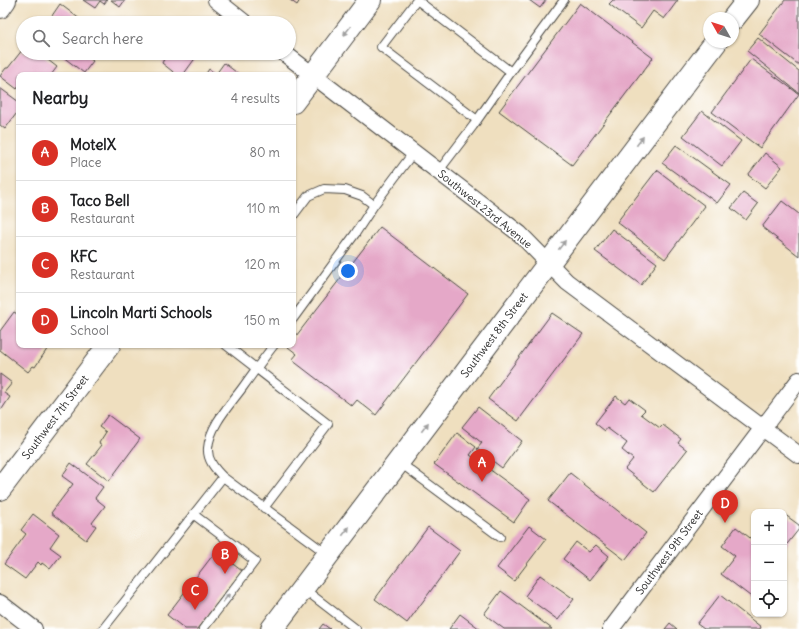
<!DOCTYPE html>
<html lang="en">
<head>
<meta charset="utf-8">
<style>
	body { margin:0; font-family:Delius,sans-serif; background:#f6f6f6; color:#202124 }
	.controls { position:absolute; right:12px; bottom:12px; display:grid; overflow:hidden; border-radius:8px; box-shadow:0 1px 3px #0004 }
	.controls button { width:36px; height:36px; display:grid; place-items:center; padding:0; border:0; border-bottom:1px solid #e0e0e0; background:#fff; color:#202124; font:20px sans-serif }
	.compass { position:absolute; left:703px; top:12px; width:36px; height:36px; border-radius:50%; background:#fff; box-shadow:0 1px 3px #0004; rotate:309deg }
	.you { position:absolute; left:348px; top:271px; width:14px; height:14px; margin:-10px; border:3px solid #fff; border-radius:50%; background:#1a73e8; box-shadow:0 0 0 6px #1a73e833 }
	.badge { display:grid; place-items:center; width:26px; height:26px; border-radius:50%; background:#d93025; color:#fff; font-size:13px; font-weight:700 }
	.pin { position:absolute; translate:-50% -33px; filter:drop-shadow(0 1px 2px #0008) }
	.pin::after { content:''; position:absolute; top:21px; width:14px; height:12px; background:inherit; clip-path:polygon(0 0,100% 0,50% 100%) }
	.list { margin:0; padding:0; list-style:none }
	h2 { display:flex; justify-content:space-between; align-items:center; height:52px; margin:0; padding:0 16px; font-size:17px }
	h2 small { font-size:13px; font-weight:400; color:#757577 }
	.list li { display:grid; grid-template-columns:26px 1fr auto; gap:12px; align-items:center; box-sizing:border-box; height:56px; padding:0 16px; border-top:1px solid #e0e0e0 }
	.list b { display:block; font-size:15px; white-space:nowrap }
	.list p { margin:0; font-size:13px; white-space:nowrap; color:#757577 }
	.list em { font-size:13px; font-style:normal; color:#757577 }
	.icon { flex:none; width:22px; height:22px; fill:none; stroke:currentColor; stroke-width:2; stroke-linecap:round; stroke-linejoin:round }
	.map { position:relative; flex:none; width:799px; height:629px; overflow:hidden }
	.search { position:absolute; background:#fff; box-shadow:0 1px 3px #0004; left:16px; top:16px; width:280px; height:44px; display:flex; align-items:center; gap:10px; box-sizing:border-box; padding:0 14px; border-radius:22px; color:#757577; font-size:15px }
	.panel { position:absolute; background:#fff; box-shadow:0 1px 3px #0004; left:16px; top:72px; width:280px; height:276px; border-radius:8px }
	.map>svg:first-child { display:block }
</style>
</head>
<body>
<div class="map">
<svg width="799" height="629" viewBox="0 0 799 629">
	<rect width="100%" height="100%" fill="#fff"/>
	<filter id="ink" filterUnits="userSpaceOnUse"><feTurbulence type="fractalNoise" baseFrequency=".025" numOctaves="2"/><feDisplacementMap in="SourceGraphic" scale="8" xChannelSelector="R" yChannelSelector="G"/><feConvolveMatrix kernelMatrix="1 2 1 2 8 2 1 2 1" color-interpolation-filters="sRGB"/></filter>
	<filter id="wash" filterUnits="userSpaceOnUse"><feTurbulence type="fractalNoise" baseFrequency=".012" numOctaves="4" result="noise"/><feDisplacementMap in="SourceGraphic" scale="16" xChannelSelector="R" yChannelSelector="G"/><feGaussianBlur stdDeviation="0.9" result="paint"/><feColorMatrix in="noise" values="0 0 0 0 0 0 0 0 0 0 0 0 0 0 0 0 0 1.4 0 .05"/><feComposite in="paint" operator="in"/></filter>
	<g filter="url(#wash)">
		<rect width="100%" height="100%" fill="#efdfbf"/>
		<g id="blocks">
			<path fill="#e5a8c8" d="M83,0H107L104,4L100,1L95,8Z
				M111,0H125L120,7Z
				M290,0H300L297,5Z
				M529,0H546L540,8Z
				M613,0H678L664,19L653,11L641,28L609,4Z
				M785,0H799V65L759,34Z
				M580,3L653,58L572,165L499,111Z
				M60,4L85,23H47Z
				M758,38L799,71V93L747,51Z
				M23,49V53H39L57,67L51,75H19V86L17,89L0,76L6,68H8Z
				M58,53H83L93,61L84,73Z
				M167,53H199L183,75H177L162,63Z
				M751,59L799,94L760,148L712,112Z
				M224,63L240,75H205L209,69L216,74Z
				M0,88L19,102V110L5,129L0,125Z
				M702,111L741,141L722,166L683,136Z
				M676,145L731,185L717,203L662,163Z
				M765,153L782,167L765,188L748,175Z
				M657,170L705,206L665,259L617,222Z
				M743,193L758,204L746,220L731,208Z
				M782,201L799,214V256L762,227Z
				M380,227L468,294L376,415L357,400L352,406L292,360L297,354L288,347L289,345H293V340Z
				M612,229L657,263L641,285L595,251Z
				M14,312L19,315V345H50L35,367L33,366L28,372L0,350V331Z
				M552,313L583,334L518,421L488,399Z
				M0,374L12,383L4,393L10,397L2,409L0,408Z
				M616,396L625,403L629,398L645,410L641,414L660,428L663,425L681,439L678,443L687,450L654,492L625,469L633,459L622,450L627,443L607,428L605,431L595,423Z
				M478,407L522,441L502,468L477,449L482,443L462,427Z
				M108,415L140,439L109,481L87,464L102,445L99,443L106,432L99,427Z
				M457,433L476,447L470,455L530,499L514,522L434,464Z
				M71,463L103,487L95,498L105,506L92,523L96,526L86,540L51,513L73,484L62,476Z
				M570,473L646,533L625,560L548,501Z
				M33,514L59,534L50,547L61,555L50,569L42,563L41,565L38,562L25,579L4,564L26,534L21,530Z
				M784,514L799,525V529L784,548Z
				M529,526L546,539L514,581L497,568Z
				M428,527L460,551L407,623L375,599Z
				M736,527L754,541V599L721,574L735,556L722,546Z
				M576,542L589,552L596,545L609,556L590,580L563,559Z
				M216,551L242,571L197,629H185L167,615Z
				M540,575L574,599L558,620L525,596Z
				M501,591L552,629H504L484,614Z
				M720,595L761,627L760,629H704L697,624Z
				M460,614L480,629H449Z
				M670,623L677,629H665Z
				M323,624L330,629H319Z"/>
		</g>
	</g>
	<g filter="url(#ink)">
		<use href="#blocks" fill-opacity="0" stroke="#484641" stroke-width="1"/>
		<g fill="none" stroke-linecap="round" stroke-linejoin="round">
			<g stroke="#484641" stroke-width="10">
				<path id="lane" d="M417,0L511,72L473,126L438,172
					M417,0L381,47L477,120
					M511,72L564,0
					M293,216L308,196L324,189L345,190L362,196L374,205
					M293,319L355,234L374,205L413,153
					M226,345L328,424L264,508
					M399,462L500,537
					M223,477C215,469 207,460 208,448C210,425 230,405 243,387C253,373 263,359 274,345
					M193,514L255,561L203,629
					M304,589L356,629
					M103,629L223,477L327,554"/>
			</g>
			<g stroke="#484641" stroke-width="18">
				<path id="street" d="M216,0L245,23
					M284,53L520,234L567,282L799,455
					M0,603L34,629
					M611,629L799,380"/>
			</g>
			<g stroke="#484641" stroke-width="24">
				<path id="secondary" d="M0,7L5,0"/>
			</g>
			<g stroke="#484641" stroke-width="24">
				<path id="primary" d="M733,19L748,0
					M293,102L370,0
					M0,489L109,345
					M272,629L716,42"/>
			</g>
			<use href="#lane" stroke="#fff" stroke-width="8"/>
			<use href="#street" stroke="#fff" stroke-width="16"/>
			<use href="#secondary" stroke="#fff" stroke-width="22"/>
			<use href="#primary" stroke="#fff" stroke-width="22"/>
		</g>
		<defs><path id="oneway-solid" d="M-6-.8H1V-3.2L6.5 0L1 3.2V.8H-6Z"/></defs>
		<g fill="#a0a0a0">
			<use href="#oneway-solid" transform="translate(347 31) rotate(127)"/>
			<use href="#oneway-solid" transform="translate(640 141) rotate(-53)"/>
			<use href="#oneway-solid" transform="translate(562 245) rotate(-53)"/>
			<use href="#oneway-solid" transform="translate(425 427) rotate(-53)"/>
			<use href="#oneway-solid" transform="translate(346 531) rotate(-53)"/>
			<use href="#oneway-solid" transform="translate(226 598) rotate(-52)"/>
		</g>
	</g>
	<g text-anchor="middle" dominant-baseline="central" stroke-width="3.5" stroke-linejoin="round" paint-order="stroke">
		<g font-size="11" fill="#2b2b2b" stroke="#fff">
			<text transform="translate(485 209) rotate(39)">Southwest 23rd Avenue</text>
			<text transform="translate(494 335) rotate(-53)">Southwest 8th Street</text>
			<text transform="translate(55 417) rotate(-53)">Southwest 7th Street</text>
			<text transform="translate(669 552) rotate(-53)">Southwest 9th Street</text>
		</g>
	</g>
</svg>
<div class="controls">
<button>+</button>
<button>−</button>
<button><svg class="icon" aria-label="locate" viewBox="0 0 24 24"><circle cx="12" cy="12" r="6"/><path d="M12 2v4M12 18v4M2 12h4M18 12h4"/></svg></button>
</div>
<svg class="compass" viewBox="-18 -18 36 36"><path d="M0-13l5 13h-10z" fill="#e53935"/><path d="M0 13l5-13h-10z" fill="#757577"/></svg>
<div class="you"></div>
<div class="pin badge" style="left:482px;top:482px">A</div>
<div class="pin badge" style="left:225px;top:574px">B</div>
<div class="pin badge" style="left:195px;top:610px">C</div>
<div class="pin badge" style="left:725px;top:523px">D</div>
<div class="search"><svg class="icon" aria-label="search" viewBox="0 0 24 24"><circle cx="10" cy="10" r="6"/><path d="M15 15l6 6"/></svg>Search here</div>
<section class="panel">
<h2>Nearby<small>4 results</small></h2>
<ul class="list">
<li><span class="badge">A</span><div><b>MotelX</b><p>Place</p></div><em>80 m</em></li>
<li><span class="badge">B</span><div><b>Taco Bell</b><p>Restaurant</p></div><em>110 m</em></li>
<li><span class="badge">C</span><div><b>KFC</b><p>Restaurant</p></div><em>120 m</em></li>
<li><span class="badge">D</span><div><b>Lincoln Marti Schools</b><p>School</p></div><em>150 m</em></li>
</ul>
</section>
</div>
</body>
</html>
